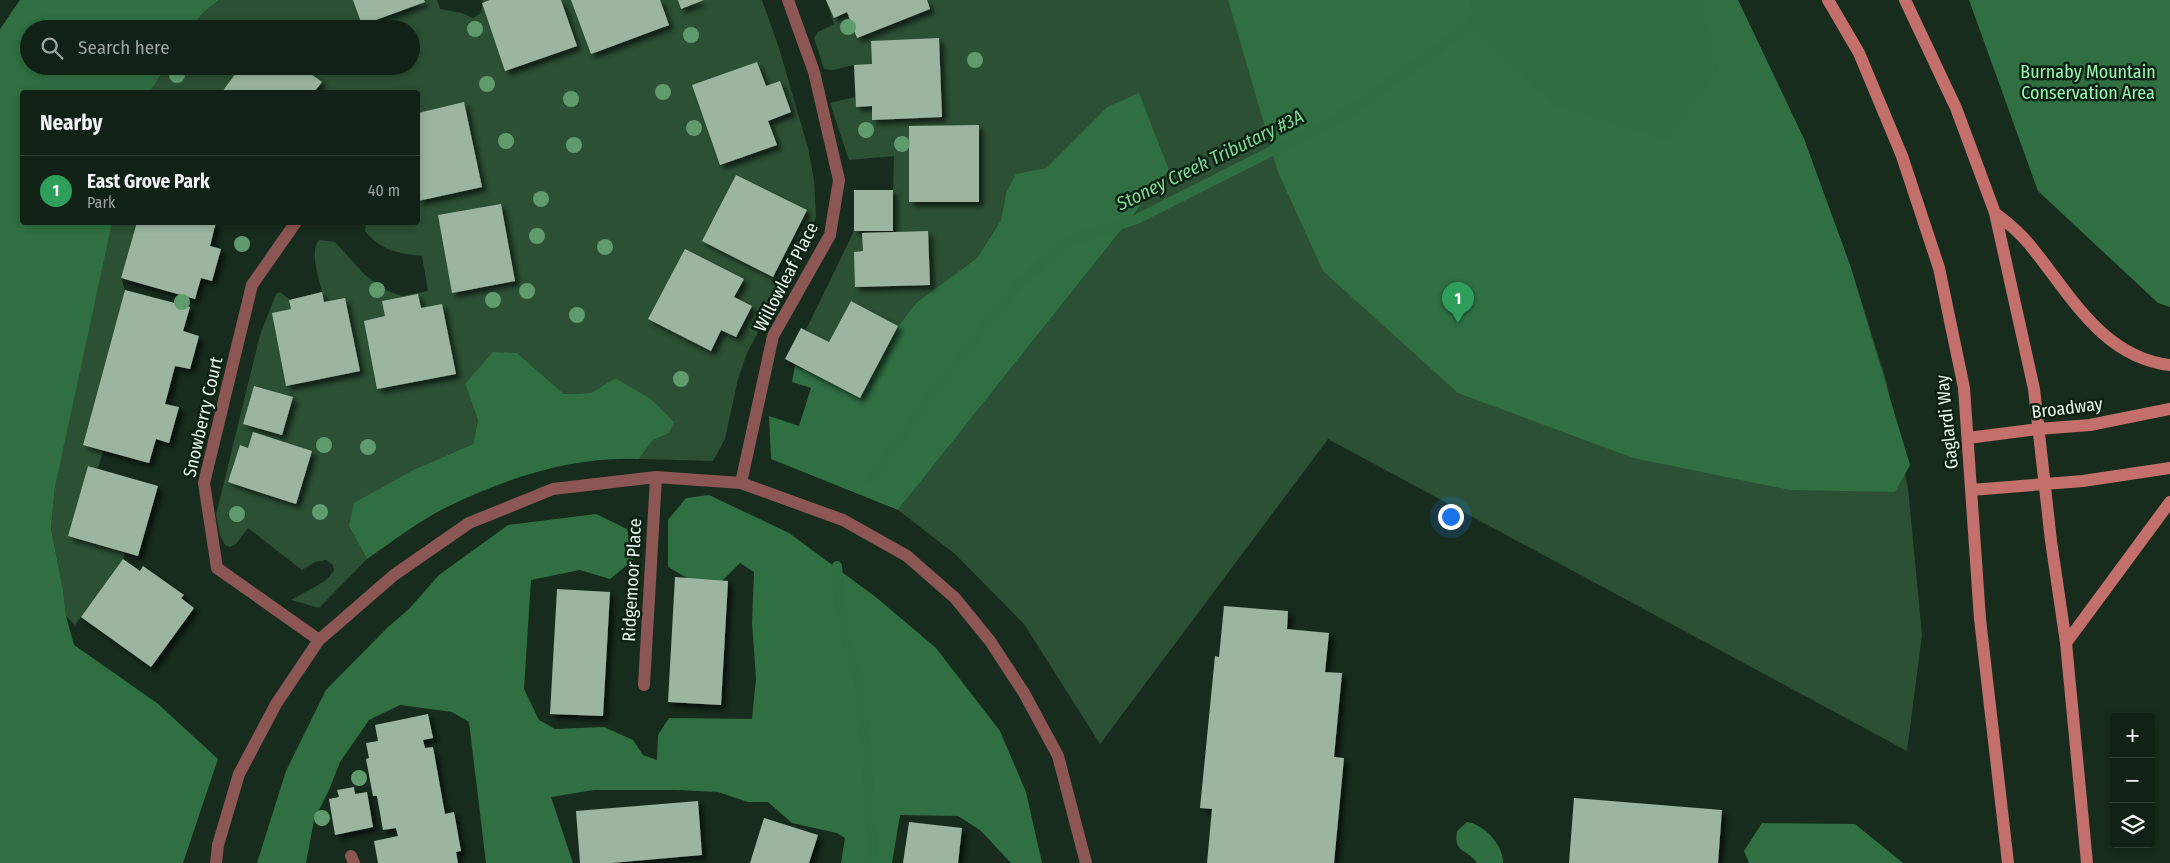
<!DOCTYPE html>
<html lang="en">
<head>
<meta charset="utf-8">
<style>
	body { margin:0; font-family:"Fira Sans Condensed",sans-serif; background:#1e2e22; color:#f1f3f6 }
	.controls { position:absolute; right:15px; bottom:15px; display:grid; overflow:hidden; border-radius:5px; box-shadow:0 2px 8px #0003 }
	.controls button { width:45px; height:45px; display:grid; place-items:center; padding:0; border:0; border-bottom:1px solid #303e34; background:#112115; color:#f1f3f6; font:25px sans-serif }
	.you { position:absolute; left:1450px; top:516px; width:18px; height:18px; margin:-12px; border:4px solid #fff; border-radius:50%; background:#1a73e8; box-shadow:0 0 0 8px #1a73e833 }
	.badge { display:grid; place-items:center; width:32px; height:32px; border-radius:50%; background:#ea580c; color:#fff; font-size:16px; font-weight:700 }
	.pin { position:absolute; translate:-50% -41px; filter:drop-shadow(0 1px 2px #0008) }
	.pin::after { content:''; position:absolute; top:26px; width:18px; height:15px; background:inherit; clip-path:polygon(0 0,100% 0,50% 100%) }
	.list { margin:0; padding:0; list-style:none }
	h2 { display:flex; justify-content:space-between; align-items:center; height:65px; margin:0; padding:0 20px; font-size:21px }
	h2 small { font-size:16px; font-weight:400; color:#9ca3a0 }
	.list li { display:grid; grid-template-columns:32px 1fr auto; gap:15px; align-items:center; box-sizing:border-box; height:70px; padding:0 20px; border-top:1px solid #303e34 }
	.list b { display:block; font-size:19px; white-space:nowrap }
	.list p { margin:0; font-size:16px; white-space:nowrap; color:#9ca3a0 }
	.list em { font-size:16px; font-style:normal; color:#9ca3a0 }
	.icon { flex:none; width:28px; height:28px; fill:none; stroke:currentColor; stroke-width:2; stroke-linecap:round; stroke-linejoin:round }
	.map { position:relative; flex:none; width:2170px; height:863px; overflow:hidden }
	.search { position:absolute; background:#112115; box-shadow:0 2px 8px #0003; left:20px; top:20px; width:400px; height:55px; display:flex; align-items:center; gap:12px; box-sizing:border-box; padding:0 18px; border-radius:28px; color:#9ca3a0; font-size:19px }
	.panel { position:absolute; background:#112115; box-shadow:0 2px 8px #0003; left:20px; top:90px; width:400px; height:135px; border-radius:5px }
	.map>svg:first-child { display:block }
</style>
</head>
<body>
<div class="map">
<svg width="2170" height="863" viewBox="0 0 2170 863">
	<defs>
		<filter id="shadow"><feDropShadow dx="4.5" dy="4.5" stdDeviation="2.5" flood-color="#0009"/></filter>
	</defs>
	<rect width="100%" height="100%" fill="#172c1c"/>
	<path fill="#2b5034" d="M219,0H437L440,9L462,13L473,18L481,13L483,0H762L779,48L808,148L814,180L816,217L808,237L747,353L738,379L725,439L713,461L639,459L653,440L668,433L615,378L591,393L564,394L517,353L465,384L478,420L473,444L415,469L349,526L367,559L319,608L291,600L325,581L334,571L333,565L326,560L315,562L302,570L248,528L236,544L230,547L225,545L220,535L216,515L260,335L276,294L280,292L290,300L322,292C319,277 309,253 319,240L335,242L365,275L388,291L402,296L428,291L422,256C399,254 380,250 365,231L366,223L418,222V92H314L321,82L300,66H411V29H189L204,12Z
		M826,0H1738L1804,139L1850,265L1886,380L1908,488L1922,635L1907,751L1328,439L1100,744L1024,624L955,554L898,510L1169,170L1107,107L1046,168L1016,175L1006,193L1001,220L977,258L916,303L898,326L851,301L829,342L806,330L854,231V190H893L894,156L849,160L830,103L855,97L854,65L833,70L824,69L814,38L818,32L834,24Z
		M166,66H241L222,92H150Z
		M112,223H137L121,278L125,290L83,444L103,451L98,468L88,466L68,536L125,553L123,559L75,625L66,616L63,590L51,528L55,487L68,421Z"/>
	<path fill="#2f6f42" d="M20,0H219L204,12L189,29H29V66H166L150,92H22V222L112,223L55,487L51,528L63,590L66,616L74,645L157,703L218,759L183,863H0V29Z
		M1228,0H1738L1804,139L1850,265L1910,465L1895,492L1790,490L1633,458L1458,393L1323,271L1278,172Z
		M1969,0H2170V307L2158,303L2038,191Z
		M1139,93L1169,170L898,510L771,459L769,416L799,426L811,388L792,382L795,365L860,398L898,326L916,303L977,258L1001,220L1006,193L1016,174L1046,168L1107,107Z
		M493,352L517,353L564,394L591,393L615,378L651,399L674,422L669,433L653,440L639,459C573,456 506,478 447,507C420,520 392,542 367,559L349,526L354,503L415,469L473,444L478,420L465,384Z
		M709,495L789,533L877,598L936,648L1000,731L1026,792L1042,863H1011L980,830L958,816L900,815L892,863H841L845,838L837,833L792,823L768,802H748L718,792L676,790H594L551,797L573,863H486L469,722L452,712L400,705L369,720L340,762L329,790L314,820L306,863H257L286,771L326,690L388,627L409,609L439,575L508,525L596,514L627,529L633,560L610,579L580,570L531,580L524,689L539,720L555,729L604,727L633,740L643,755L657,760L658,735L669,718L752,719L756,678L752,623L754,572L740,563L718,585L696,583L668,567V520L686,498Z
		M1762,823L1855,824L1903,863H1749L1744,851Z"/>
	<path fill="#2e6e41" d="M1471,0H1699L1703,2L1718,71L1668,140L1555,105L1468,26Z
		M1467,822C1484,824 1504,846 1503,863H1477C1467,848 1453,854 1457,831Z"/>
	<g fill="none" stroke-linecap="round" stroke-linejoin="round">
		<path stroke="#2e6e41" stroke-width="10" d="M870,481L932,394L1013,290L1066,242L1137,219L1353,110L1468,26L1480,21
			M837,566L842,623L861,689L873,849L869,863"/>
	</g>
	<path fill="#9bb5a0" filter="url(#shadow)" d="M353,0H424L425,2L362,25Z
		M490,0H561L577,46L505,71L482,3Z
		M571,0H660L669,25L591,54Z
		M678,0H704L681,9Z
		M826,0H927L930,9L857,38L847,12L834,18Z
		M939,38L942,117L872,120V106L856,107L854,65L872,64L871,41Z
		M757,62L766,86L780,81L791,112L768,121L777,145L720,165L692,85Z
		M241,66H300L322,82L314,92H222Z
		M464,102L482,187L418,201V113Z
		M979,125V202H909V126Z
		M736,175L807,210L773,277L702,241Z
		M854,190H893V231H854Z
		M501,204L515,281L452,293L438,215Z
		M137,222H216L210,246L221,249L212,281L201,278L195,299L121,278Z
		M928,231L930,285L855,287L854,252L863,251L862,233Z
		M685,249L744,279L734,297L752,306L736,337L721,330L711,351L648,319Z
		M125,290L190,307L183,331L199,336L190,369L175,366L165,404L179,407L169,443L156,439L149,463L83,445Z
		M322,292L324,302L345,298L360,371L286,386L272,313L291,309L289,300Z
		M418,294L421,308L442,304L456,374L377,389L364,321L385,316L382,301Z
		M851,301L898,326L860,398L785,359L801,328L829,342Z
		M254,386L293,397L282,435L243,424Z
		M253,432L312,451L296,504L228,482L240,445L248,448Z
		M88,466L158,486L138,556L68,536Z
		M123,559L140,571L143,566L184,595L181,598L194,608L151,667L81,617Z
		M675,577L728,581L721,705L668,702Z
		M557,589L610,592L603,716L550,714Z
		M1224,606L1288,611L1287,629L1329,633L1325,672L1342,673L1334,757L1344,758L1334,863H1207L1212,809L1200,808L1215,656L1219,657Z
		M428,714L433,738L423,740L425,748L433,747L445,814L454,812L461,851L456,852L458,863H378L374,841L398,836L396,828L383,830L377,796H373L366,759L369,758L366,743L378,741L375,725Z
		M354,787L355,794L367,792L373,827L335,835L329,799L339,797L337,790Z
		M1574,798L1722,810L1718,863H1569Z
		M698,801L702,855L611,863H580L576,811Z
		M764,818L818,835L809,863H750Z
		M909,822L962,828L958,863H903Z"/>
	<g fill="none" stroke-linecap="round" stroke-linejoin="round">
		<path stroke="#8b5653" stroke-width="12" d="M296,222L252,285L204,483L217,568L319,640
			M741,483L773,336L830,235L839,180L814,72L788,0
			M644,685L656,477
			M351,856L354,863
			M216,863L218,845L239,774L276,704L319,640L394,575L469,523L553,489L656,477L741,483L843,520L907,556L955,598L990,641L1024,693L1058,756L1086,863"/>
		<path stroke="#c36f6b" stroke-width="12" d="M1828,0L1859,53L1902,156L1939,268L1964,388L1980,619L2008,863
			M1905,0L1956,108L1995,213L2034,389L2051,541L2066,643L2087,863
			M1995,213C2007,222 2019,232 2029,244C2069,292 2101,357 2170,365
			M1968,438L2038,429L2090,425L2170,409
			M1971,490L2083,481L2170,468
			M2066,643L2170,502"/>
	</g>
	<g fill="#609b6e">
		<circle cx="848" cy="27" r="8"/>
		<circle cx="475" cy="29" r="8"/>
		<circle cx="691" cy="35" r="8"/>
		<circle cx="975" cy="60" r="8"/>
		<circle cx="177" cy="75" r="8"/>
		<circle cx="487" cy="84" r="8"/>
		<circle cx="663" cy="92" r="8"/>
		<circle cx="571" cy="99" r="8"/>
		<circle cx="694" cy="128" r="8"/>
		<circle cx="866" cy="130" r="8"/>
		<circle cx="506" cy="141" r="8"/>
		<circle cx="902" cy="144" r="8"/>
		<circle cx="574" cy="145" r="8"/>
		<circle cx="541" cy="199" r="8"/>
		<circle cx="537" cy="236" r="8"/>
		<circle cx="242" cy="244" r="8"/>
		<circle cx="605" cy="247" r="8"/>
		<circle cx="377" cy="290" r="8"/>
		<circle cx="527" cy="291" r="8"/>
		<circle cx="493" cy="300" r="8"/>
		<circle cx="182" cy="302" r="8"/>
		<circle cx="577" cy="315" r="8"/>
		<circle cx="681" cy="379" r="8"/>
		<circle cx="324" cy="445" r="8"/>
		<circle cx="368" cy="447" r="8"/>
		<circle cx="320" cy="512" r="8"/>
		<circle cx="237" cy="514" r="8"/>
		<circle cx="359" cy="778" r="8"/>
		<circle cx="322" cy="818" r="8"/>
	</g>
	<g text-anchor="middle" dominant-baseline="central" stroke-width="5" stroke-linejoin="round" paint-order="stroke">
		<g font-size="18" fill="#9cf6b2" stroke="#0d2213">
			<text x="2088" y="72">Burnaby Mountain<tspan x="2088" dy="21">Conservation Area</tspan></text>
		</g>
		<g font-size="18" fill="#e9f7ec" stroke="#0d2213">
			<text transform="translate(786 277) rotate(-63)">Willowleaf Place</text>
			<text transform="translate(2067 408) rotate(-7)">Broadway</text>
			<text transform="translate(203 417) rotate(-77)">Snowberry Court</text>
			<text transform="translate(1947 422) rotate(-96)">Gaglardi Way</text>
			<text transform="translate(632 580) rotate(-87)">Ridgemoor Place</text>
		</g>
		<g font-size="19" font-style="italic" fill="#7fd895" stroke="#0d2213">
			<text transform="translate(1210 160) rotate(-26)">Stoney Creek Tributary #3A</text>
		</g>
	</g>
</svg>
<div class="controls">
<button>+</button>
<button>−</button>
<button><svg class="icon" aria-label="layers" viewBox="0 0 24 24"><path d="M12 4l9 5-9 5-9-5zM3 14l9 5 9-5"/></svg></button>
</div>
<div class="you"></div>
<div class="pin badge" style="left:1458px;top:323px;background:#2e9e5b">1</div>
<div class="search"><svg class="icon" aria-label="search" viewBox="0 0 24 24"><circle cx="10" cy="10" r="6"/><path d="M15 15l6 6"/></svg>Search here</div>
<section class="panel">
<h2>Nearby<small></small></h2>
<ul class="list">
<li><span class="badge" style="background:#2e9e5b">1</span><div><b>East Grove Park</b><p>Park</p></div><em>40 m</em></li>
</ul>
</section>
</div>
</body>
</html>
